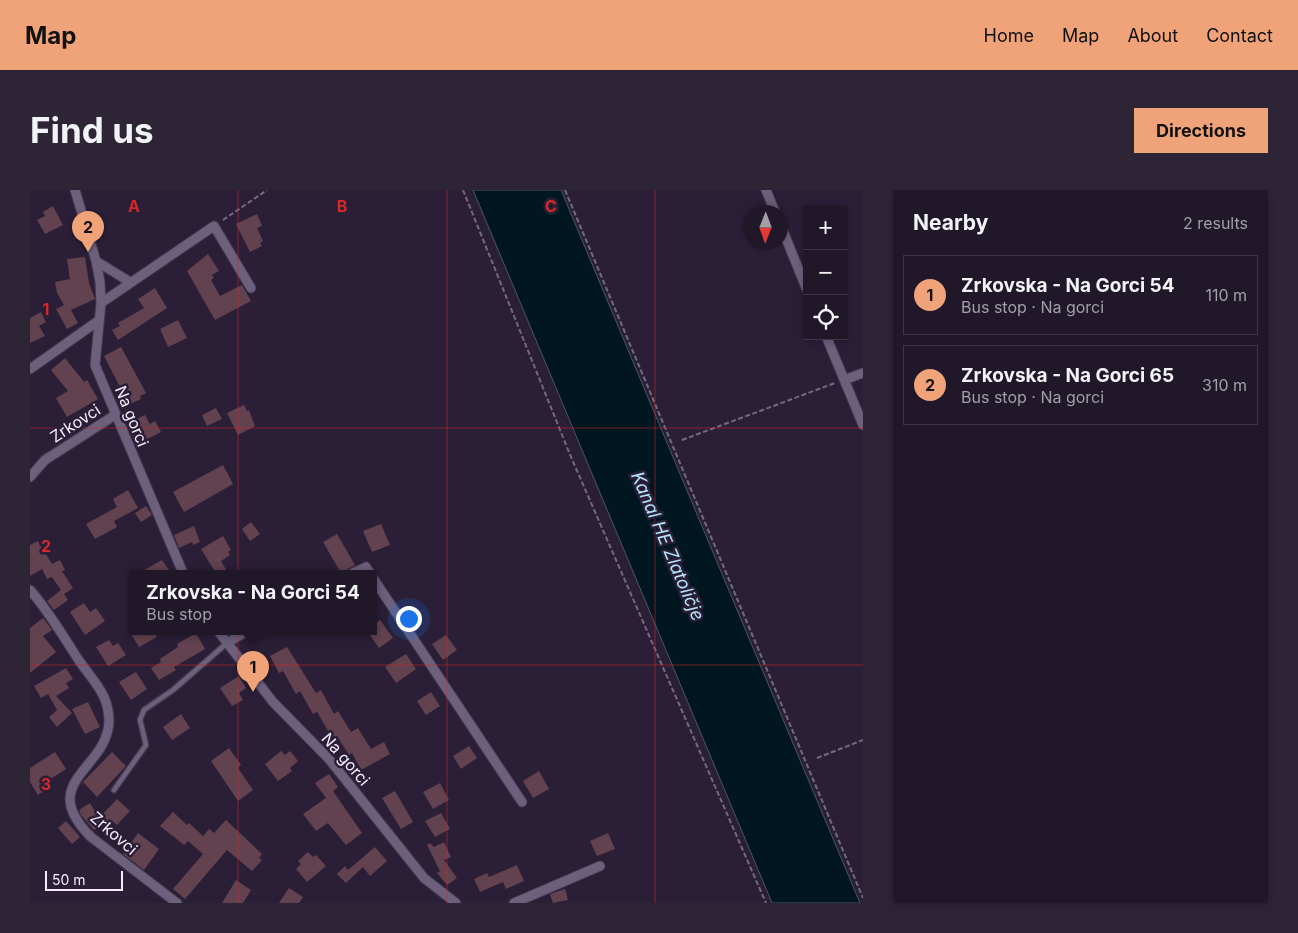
<!DOCTYPE html>
<html lang="en">
<head>
<meta charset="utf-8">
<style>
	body { margin:0; font-family:Inter,sans-serif; background:#2d2435; color:#f1f3f6 }
	.controls { position:absolute; right:15px; top:15px; display:grid; overflow:hidden; border-radius:0px; box-shadow:0 2px 8px #0003 }
	.controls button { width:45px; height:45px; display:grid; place-items:center; padding:0; border:0; border-bottom:1px solid #3d3646; background:#201729; color:#f1f3f6; font:25px sans-serif }
	.compass { position:absolute; left:713px; top:15px; width:45px; height:45px; border-radius:50%; background:#201729; box-shadow:0 2px 8px #0003; rotate:181deg }
	.scale { position:absolute; left:15px; bottom:12px; width:78px; box-sizing:border-box; padding-left:5px; border:2px solid #f4edfe; border-top:0; font-size:14px; line-height:18px; white-space:nowrap; color:#f4edfe; -webkit-text-stroke:4px #2a1f37; paint-order:stroke }
	.you { position:absolute; left:378px; top:428px; width:18px; height:18px; margin:-12px; border:4px solid #fff; border-radius:50%; background:#1a73e8; box-shadow:0 0 0 8px #1a73e833 }
	.badge { display:grid; place-items:center; width:32px; height:32px; border-radius:50%; background:#f0a378; color:#111; font-size:16px; font-weight:700 }
	.pin { position:absolute; translate:-50% -41px; filter:drop-shadow(0 1px 2px #0008) }
	.pin::after { content:''; position:absolute; top:26px; width:18px; height:15px; background:inherit; clip-path:polygon(0 0,100% 0,50% 100%) }
	.popup { position:absolute; left:99px; top:380px; width:248px; height:65px; box-sizing:border-box; display:grid; place-content:center; border-radius:0px; background:#201729; filter:drop-shadow(0 1px 4px #0005); font-size:16px; white-space:nowrap; color:#a29fa8 }
	.popup b { font-size:19px; color:#f1f3f6 }
	.popup::after { content:''; position:absolute; left:50%; top:100%; margin-left:-10px; border:10px solid transparent; border-top-color:#201729 }
	.list { margin:0; padding:0; list-style:none }
	h2 { display:flex; justify-content:space-between; align-items:center; height:65px; margin:0; padding:0 20px; font-size:21px }
	h2 small { font-size:16px; font-weight:400; color:#a29fa8 }
	.list li { display:grid; grid-template-columns:32px 1fr auto; gap:15px; align-items:center; box-sizing:border-box; height:80px; margin:0 10px 10px; padding:0 10px; border:1px solid #3d3646; border-radius:0px }
	.list b { display:block; font-size:19px; white-space:nowrap }
	.list p { margin:0; font-size:16px; white-space:nowrap; color:#a29fa8 }
	.list em { font-size:16px; font-style:normal; color:#a29fa8 }
	.icon { flex:none; width:28px; height:28px; fill:none; stroke:currentColor; stroke-width:2; stroke-linecap:round; stroke-linejoin:round }
	.map { position:relative; flex:none; width:833px; height:713px; overflow:hidden; border-radius:0px }
	header { display:flex; align-items:center; gap:30px; box-sizing:border-box; height:70px; padding:0 25px; background:#f0a378; color:#111 }
	header strong { font-size:24px }
	nav { display:flex; gap:28px; margin-inline-start:auto; font-size:18px }
	.intro { display:flex; align-items:center; justify-content:space-between; box-sizing:border-box; height:120px; padding:0 30px }
	h1 { margin:0; font-size:35px }
	.button { padding:12px 22px; border-radius:0px; background:#f0a378; color:#111; font-size:18px; font-weight:700 }
	main { display:flex; gap:30px; padding:0 30px }
	aside { flex:1; background:#201729; border-radius:0px; box-shadow:0 2px 8px #0003 }
	.map>svg:first-child { display:block }
</style>
</head>
<body>
<header>
<strong>Map</strong>
<nav><a>Home</a><a>Map</a><a>About</a><a>Contact</a></nav>
</header>
<div class="intro"><h1>Find us</h1><a class="button">Directions</a></div>
<main>
<div class="map">
<svg width="833" height="713" viewBox="0 0 833 713">
	<rect width="100%" height="100%" fill="#2a1f37"/>
	<path fill="#001721" stroke="#495763" d="M443,0H531L830,713H742Z"/>
	<path fill="#62424f" d="M23,16L33,35L15,44L7,30L15,26L13,22Z
		M227,24L232,36L227,38L233,51L230,53L232,56L220,62L206,34Z
		M178,64L189,81L182,85L184,88L181,90L190,106L212,95L221,111L185,130L157,81Z
		M55,67L59,93L65,109L41,120L48,133L37,139L26,119L34,115L27,103L25,92L40,89L37,69Z
		M125,98L137,118L88,150L82,140L90,136L88,133L114,118L108,109Z
		M11,122L16,132L9,136L15,146L0,153V128Z
		M148,130L157,148L138,157L130,139Z
		M91,157L116,203L110,206L111,209L94,217L85,199L90,197L74,166Z
		M35,168L54,192L57,190L68,209L37,227L26,208L38,201L21,180Z
		M214,215L217,221L219,220L225,236L208,245L197,223Z
		M186,218L192,229L177,236L172,225Z
		M115,225L120,234L125,231L131,242L106,255L101,243L104,241L100,232Z
		M193,275L203,294L154,322L143,302Z
		M98,300L108,318L84,331L87,337L65,349L56,334L87,317L83,309Z
		M116,316L122,325L111,332L105,323Z
		M221,332L230,344L220,351L212,339Z
		M351,334L360,355L342,362L333,341Z
		M164,336L170,352L163,355L162,352L149,358L144,345Z
		M307,344L325,375L311,383L293,352Z
		M193,346L201,360L198,362L200,365L191,371L198,383H186L171,359Z
		M8,351L22,374L30,370L35,380L32,381L43,398L34,404L38,410L24,420L17,411L31,400L33,403L22,387L17,389L12,379L0,386V355Z
		M132,370L141,383H109Z
		M54,413L60,422L66,418L75,431L55,445L40,422Z
		M13,428L22,440L13,446L26,462L0,483V438Z
		M350,430L363,448L349,458L337,441H343V435Z
		M99,441H123L127,447L109,457Z
		M166,443L175,459L144,477L146,480L129,490L121,478L131,472L130,469L148,457L147,454Z
		M416,445L427,460L413,470L402,454Z
		M79,450L83,456L88,453L96,465L78,476L66,457Z
		M257,457L286,503L291,500L304,524L308,521L321,542L328,538L341,559L354,552L360,564L331,580L322,563L319,565L307,546L303,549L287,522L283,524L270,501L266,504L253,481L249,483L240,466Z
		M376,464L386,479L366,493L355,477Z
		M36,478L43,489L36,493L39,498L26,506L42,523L27,537L19,527L27,520L18,504L11,508L4,496Z
		M106,482L117,499L101,510L89,492Z
		M209,486L216,498L209,503L213,510L202,516L190,498Z
		M401,502L410,516L396,525L387,511Z
		M58,512L70,537L55,544L42,519Z
		M151,524L160,538L142,550L133,537Z
		M439,556L447,568L431,579L423,566Z
		M199,558L211,575L208,578L223,600L208,611L181,571Z
		M251,561L255,565L260,561L268,571L260,578L262,581L248,591L235,574Z
		M25,562L36,579L19,590L22,596L8,605L0,592V578Z
		M82,562L96,576L67,607L53,592Z
		M509,581L519,599L503,608L493,591Z
		M299,584L308,597L303,601L332,643L316,655L298,633L286,641L273,624L296,608L285,593Z
		M410,593L419,610L403,619L393,602Z
		M365,601L383,632L371,639L352,608Z
		M87,609L100,621L87,635L81,630L64,640L51,625L49,620L60,613L69,628Z
		M143,622L157,635L159,633L173,646L179,639L184,643L196,630L232,664L229,668L232,670L222,681L197,660L155,709L143,699L173,664L158,651L154,655L130,636Z
		M411,623L420,639L405,647L395,631Z
		M36,631L50,647L42,654L28,638Z
		M108,643L129,659L114,680L93,664Z
		M578,643L585,659L567,666L560,651Z
		M414,652L421,667L414,670L427,688L417,695L407,683L410,681L397,655L400,653L404,657Z
		M345,657L357,671L340,686L333,677L316,693L307,684L315,676L318,680Z
		M278,662L283,667L286,665L296,676L277,692L266,679L271,674L268,671Z
		M487,675L494,691L476,699L473,692L450,702L444,689L457,683L459,687Z
		M206,690L221,700L213,713H192Z
		M259,698L273,707L269,713H249Z
		M535,699L538,710L523,713L520,704Z"/>
	<g fill="none" stroke-linecap="round" stroke-linejoin="round">
		<g stroke="#443a4f" stroke-width="7">
			<path id="service" d="M84,600L116,555L110,530L114,520L143,500L197,453"/>
		</g>
		<g stroke="#443a4f" stroke-width="11">
			<path id="minor" d="M45,0L66,71L70,92L71,113L65,175L153,383
				M736,0L745,22
				M751,36L777,100
				M66,71L100,92
				M71,113L184,36L221,98
				M796,146L833,235
				M0,179L68,131
				M814,190L833,183
				M0,287L15,270L85,225
				M323,383L336,377L340,383
				M343,388L492,612
				M0,400C18,420 33,446 48,469C56,481 68,494 74,507C77,513 79,524 79,530C79,579 5,591 61,647L147,713
				M188,441L243,512L299,569L394,688L426,713
				M197,453L217,441
				M484,713L570,676"/>
		</g>
		<path stroke="#746a80" stroke-width="2" stroke-dasharray="5 2.5" stroke-linecap="butt" d="M433,0L541,267L736,713
			M535,0L833,708
			M193,30L237,0
			M652,250L805,193
			M787,568L833,550"/>
		<use href="#service" stroke="#6c607d" stroke-width="4.5"/>
		<use href="#minor" stroke="#6c607d" stroke-width="9"/>
	</g>
	<path fill="none" stroke="#d62828" stroke-width="1" stroke-opacity="0.55" d="M208,0V713M417,0V713M625,0V713M0,238H833M0,475H833"/>
	<g text-anchor="middle" dominant-baseline="central" stroke-width="5" stroke-linejoin="round" paint-order="stroke">
		<g font-size="16" fill="#f4edfe" stroke="#2a1f37">
			<text transform="translate(102 226) rotate(68)">Na gorci</text>
			<text transform="translate(45 233) rotate(-33)">Zrkovci</text>
			<text transform="translate(316 569) rotate(49)">Na gorci</text>
			<text transform="translate(84 643) rotate(41)">Zrkovci</text>
		</g>
		<g font-size="18" font-style="italic" fill="#b2e6fe" stroke="#2a1f37">
			<text transform="translate(638 356) rotate(67)">Kanal HE Zlatoličje</text>
		</g>
	</g>
	<g font-size="16" text-anchor="middle" font-weight="bold" fill="#d62828" stroke="#2a1f37" stroke-width="5" stroke-linejoin="round" paint-order="stroke">
		<text x="104" y="22">A</text>
		<text x="312" y="22">B</text>
		<text x="521" y="22">C</text>
		<text x="16" y="125">1</text>
		<text x="16" y="362">2</text>
		<text x="16" y="600">3</text>
	</g>
</svg>
<div class="controls">
<button>+</button>
<button>−</button>
<button><svg class="icon" aria-label="locate" viewBox="0 0 24 24"><circle cx="12" cy="12" r="6"/><path d="M12 2v4M12 18v4M2 12h4M18 12h4"/></svg></button>
</div>
<svg class="compass" viewBox="-18 -18 36 36"><path d="M0-13l5 13h-10z" fill="#e53935"/><path d="M0 13l5-13h-10z" fill="#a29fa8"/></svg>
<div class="scale">50 m</div>
<div class="you"></div>
<div class="pin badge" style="left:223px;top:502px">1</div>
<div class="popup"><b>Zrkovska - Na Gorci 54</b>Bus stop</div>
<div class="pin badge" style="left:58px;top:62px">2</div>
</div>
<aside>
<h2>Nearby<small>2 results</small></h2>
<ul class="list">
<li><span class="badge">1</span><div><b>Zrkovska - Na Gorci 54</b><p>Bus stop · Na gorci</p></div><em>110 m</em></li>
<li><span class="badge">2</span><div><b>Zrkovska - Na Gorci 65</b><p>Bus stop · Na gorci</p></div><em>310 m</em></li>
</ul>
</aside>
</main>
</body>
</html>
